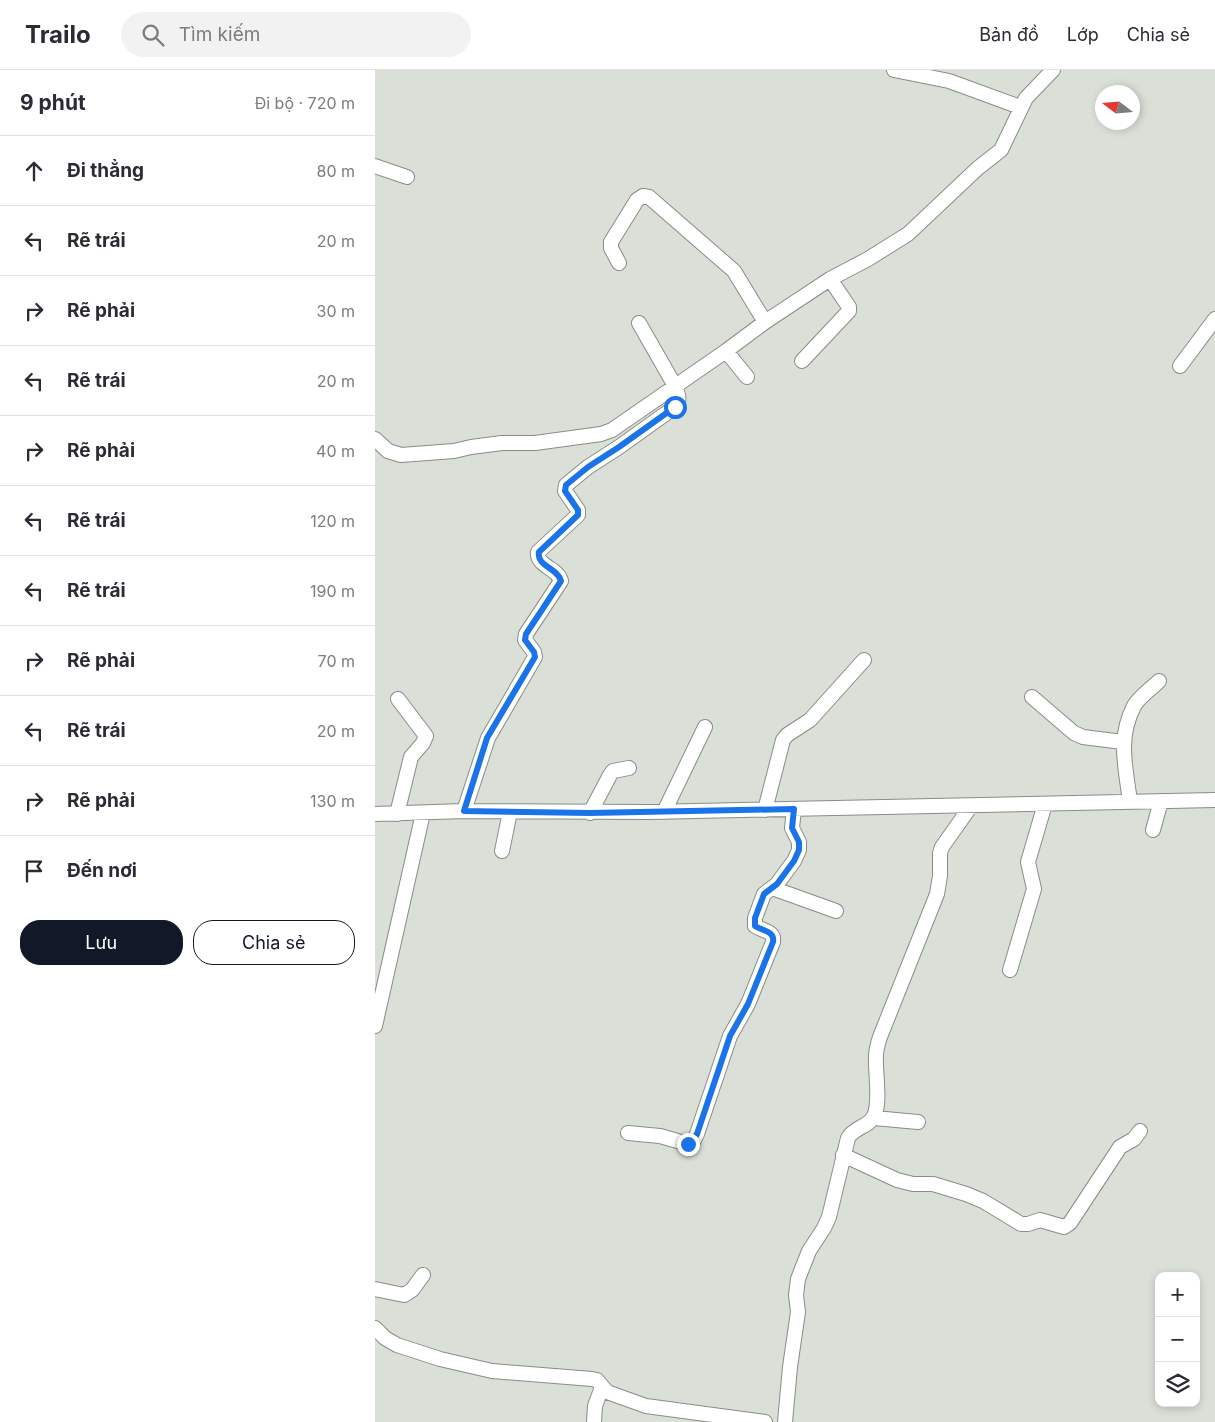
<!DOCTYPE html>
<html lang="vi">
<head>
<meta charset="utf-8">
<style>
	body { margin:0; font-family:Inter,sans-serif; background:#f2f2f3; color:#2b2b33 }
	.controls { position:absolute; right:15px; bottom:15px; display:grid; overflow:hidden; border-radius:10px; box-shadow:0 2px 8px #0003 }
	.controls button { width:45px; height:45px; display:grid; place-items:center; padding:0; border:0; border-bottom:1px solid #e1e1e2; background:#fff; color:#2b2b33; font:25px sans-serif }
	.compass { position:absolute; left:720px; top:15px; width:45px; height:45px; border-radius:50%; background:#fff; box-shadow:0 2px 8px #0003; rotate:286deg }
	.stop { position:absolute; width:15px; height:15px; margin:-11px; border:4px solid #1a73e8; border-radius:50%; background:#fff }
	.stop.end { background:#1a73e8; border-color:#fff; box-shadow:0 1px 5px #0008 }
	.list { margin:0; padding:0; list-style:none }
	h2 { display:flex; justify-content:space-between; align-items:center; height:65px; margin:0; padding:0 20px; font-size:21px }
	h2 small { font-size:16px; font-weight:400; color:#7c7c81 }
	.list li { display:grid; grid-template-columns:32px 1fr auto; gap:15px; align-items:center; box-sizing:border-box; height:70px; padding:0 20px; border-top:1px solid #e1e1e2 }
	.list b { display:block; font-size:19px; white-space:nowrap }
	.list em { font-size:16px; font-style:normal; color:#7c7c81 }
	.actions { display:flex; gap:10px; padding:15px 20px }
	.actions a { flex:1; padding:11px 0; border:1px solid #111827; border-radius:20px; text-align:center; font-size:18px; color:#111827 }
	.actions .main { background:#111827; color:#fff }
	.icon { flex:none; width:28px; height:28px; fill:none; stroke:currentColor; stroke-width:2; stroke-linecap:round; stroke-linejoin:round }
	.map { position:relative; flex:none; width:840px; height:1352px; overflow:hidden }
	header { display:flex; align-items:center; gap:30px; box-sizing:border-box; height:70px; padding:0 25px; background:#fff; border-bottom:1px solid #e1e1e2 }
	header strong { font-size:24px }
	nav { display:flex; gap:28px; margin-inline-start:auto; font-size:18px }
	.search { width:350px; height:45px; background:#f2f2f3; display:flex; align-items:center; gap:12px; box-sizing:border-box; padding:0 18px; border-radius:28px; color:#7c7c81; font-size:19px }
	main { display:flex }
	aside { flex:1; background:#fff }
	.map>svg:first-child { display:block }
</style>
</head>
<body>
<header>
<strong>Trailo</strong>
<div class="search"><svg class="icon" aria-label="search" viewBox="0 0 24 24"><circle cx="10" cy="10" r="6"/><path d="M15 15l6 6"/></svg>Tìm kiếm</div>
<nav><a>Bản đồ</a><a>Lớp</a><a>Chia sẻ</a></nav>
</header>
<main>
<aside>
<h2>9 phút<small>Đi bộ · 720 m</small></h2>
<ul class="list">
<li><svg class="icon" aria-label="ahead" viewBox="0 0 24 24"><path d="M12 20V5M6 11l6-6 6 6"/></svg><div><b>Đi thẳng</b></div><em>80 m</em></li>
<li><svg class="icon" aria-label="left" viewBox="0 0 24 24"><path d="M17 20v-9H6M10 6l-5 5 5 5"/></svg><div><b>Rẽ trái</b></div><em>20 m</em></li>
<li><svg class="icon" aria-label="right" viewBox="0 0 24 24"><path d="M7 20v-9h11M14 6l5 5-5 5"/></svg><div><b>Rẽ phải</b></div><em>30 m</em></li>
<li><svg class="icon" aria-label="left" viewBox="0 0 24 24"><path d="M17 20v-9H6M10 6l-5 5 5 5"/></svg><div><b>Rẽ trái</b></div><em>20 m</em></li>
<li><svg class="icon" aria-label="right" viewBox="0 0 24 24"><path d="M7 20v-9h11M14 6l5 5-5 5"/></svg><div><b>Rẽ phải</b></div><em>40 m</em></li>
<li><svg class="icon" aria-label="left" viewBox="0 0 24 24"><path d="M17 20v-9H6M10 6l-5 5 5 5"/></svg><div><b>Rẽ trái</b></div><em>120 m</em></li>
<li><svg class="icon" aria-label="left" viewBox="0 0 24 24"><path d="M17 20v-9H6M10 6l-5 5 5 5"/></svg><div><b>Rẽ trái</b></div><em>190 m</em></li>
<li><svg class="icon" aria-label="right" viewBox="0 0 24 24"><path d="M7 20v-9h11M14 6l5 5-5 5"/></svg><div><b>Rẽ phải</b></div><em>70 m</em></li>
<li><svg class="icon" aria-label="left" viewBox="0 0 24 24"><path d="M17 20v-9H6M10 6l-5 5 5 5"/></svg><div><b>Rẽ trái</b></div><em>20 m</em></li>
<li><svg class="icon" aria-label="right" viewBox="0 0 24 24"><path d="M7 20v-9h11M14 6l5 5-5 5"/></svg><div><b>Rẽ phải</b></div><em>130 m</em></li>
<li><svg class="icon" aria-label="arrive" viewBox="0 0 24 24"><path d="M6 21V4h12l-3 4 3 4H6"/></svg><div><b>Đến nơi</b></div></li>
</ul>
<div class="actions"><a class="main">Lưu</a><a>Chia sẻ</a></div>
</aside>
<div class="map">
<svg width="840" height="1352" viewBox="0 0 840 1352">
	<rect width="100%" height="100%" fill="#dae0d8"/>
	<g fill="none" stroke-linecap="round" stroke-linejoin="round">
		<g stroke="#878d86" stroke-width="16">
			<path id="minor" d="M519,0L574,11L645,37
				M0,96L32,107
				M244,193L236,178V172L262,130L268,126L274,127L359,201L390,252
				M351,281L372,307
				M427,291L474,241V237L455,209
				M805,296L840,249
				M0,369L13,381L26,385L79,381L96,377L127,373H160L226,364L237,360L351,281L390,252L455,209L493,189L533,164L603,98L626,80L651,28L678,0
				M657,627L699,663L708,667L748,672
				M755,732C751,698 742,669 759,636C764,627 776,619 784,611
				M390,740L408,670L412,665L435,650L489,590
				M89,741L113,668L160,587L159,582L150,570L151,564L186,511C183,498 161,496 163,482L203,445V440L190,421L191,415L213,397L244,377L300,337C306,329 303,325 300,316L264,253
				M289,742L330,657
				M215,743L235,705L238,701L254,698
				M0,744L89,741L274,742L840,730
				M22,744L36,687L48,673L51,666L23,629
				M778,760L786,731
				M127,781L135,742
				M397,818L461,841
				M635,900L659,819L653,792L670,734
				M0,956L48,743
				M499,1048L543,1052
				M253,1063L285,1066L313,1074L319,1070L322,1064L355,966L373,934L398,872C400,861 388,861 380,856V848L389,824L402,814L419,791L424,780V772L417,758L419,739
				M468,1085L522,1110L538,1114H558L591,1124L608,1131L646,1154H653L665,1150L689,1157L695,1153L745,1077L759,1069L765,1061
				M0,1219L29,1225L37,1220L48,1205
				M0,1258L10,1268L22,1275L65,1289L117,1301L217,1309L222,1310L232,1322L271,1336L390,1352
				M219,1352L220,1336L227,1317
				M410,1352L415,1297L423,1242L421,1225L423,1209L434,1181L449,1158L454,1147L473,1068C479,1057 494,1057 499,1046C506,1032 500,1003 501,986C501,980 503,973 505,967L562,824L565,806V783L567,777L596,736"/>
		</g>
		<use href="#minor" stroke="#fff" stroke-width="14"/>
	</g>
	<g fill="none" stroke-linecap="round" stroke-linejoin="round">
		<path stroke="#1a73e8" stroke-width="6" d="M300,337L244,377L213,397L191,415L190,421L203,440V445L164,482C161,496 183,498 186,511L151,564L150,570L159,582L160,587L112,668L89,741L215,743L419,739L417,758L424,772V780L419,791L402,814L389,824L380,848V856C388,861 400,861 398,872L373,934L355,966L322,1064L318,1070L313,1074"/>
	</g>
</svg>
<div class="controls">
<button>+</button>
<button>−</button>
<button><svg class="icon" aria-label="layers" viewBox="0 0 24 24"><path d="M12 4l9 5-9 5-9-5zM3 14l9 5 9-5"/></svg></button>
</div>
<svg class="compass" viewBox="-18 -18 36 36"><path d="M0-13l5 13h-10z" fill="#e53935"/><path d="M0 13l5-13h-10z" fill="#7c7c81"/></svg>
<div class="stop" style="left:300px;top:337px"></div>
<div class="stop end" style="left:313px;top:1074px"></div>
</div>
</main>
</body>
</html>
